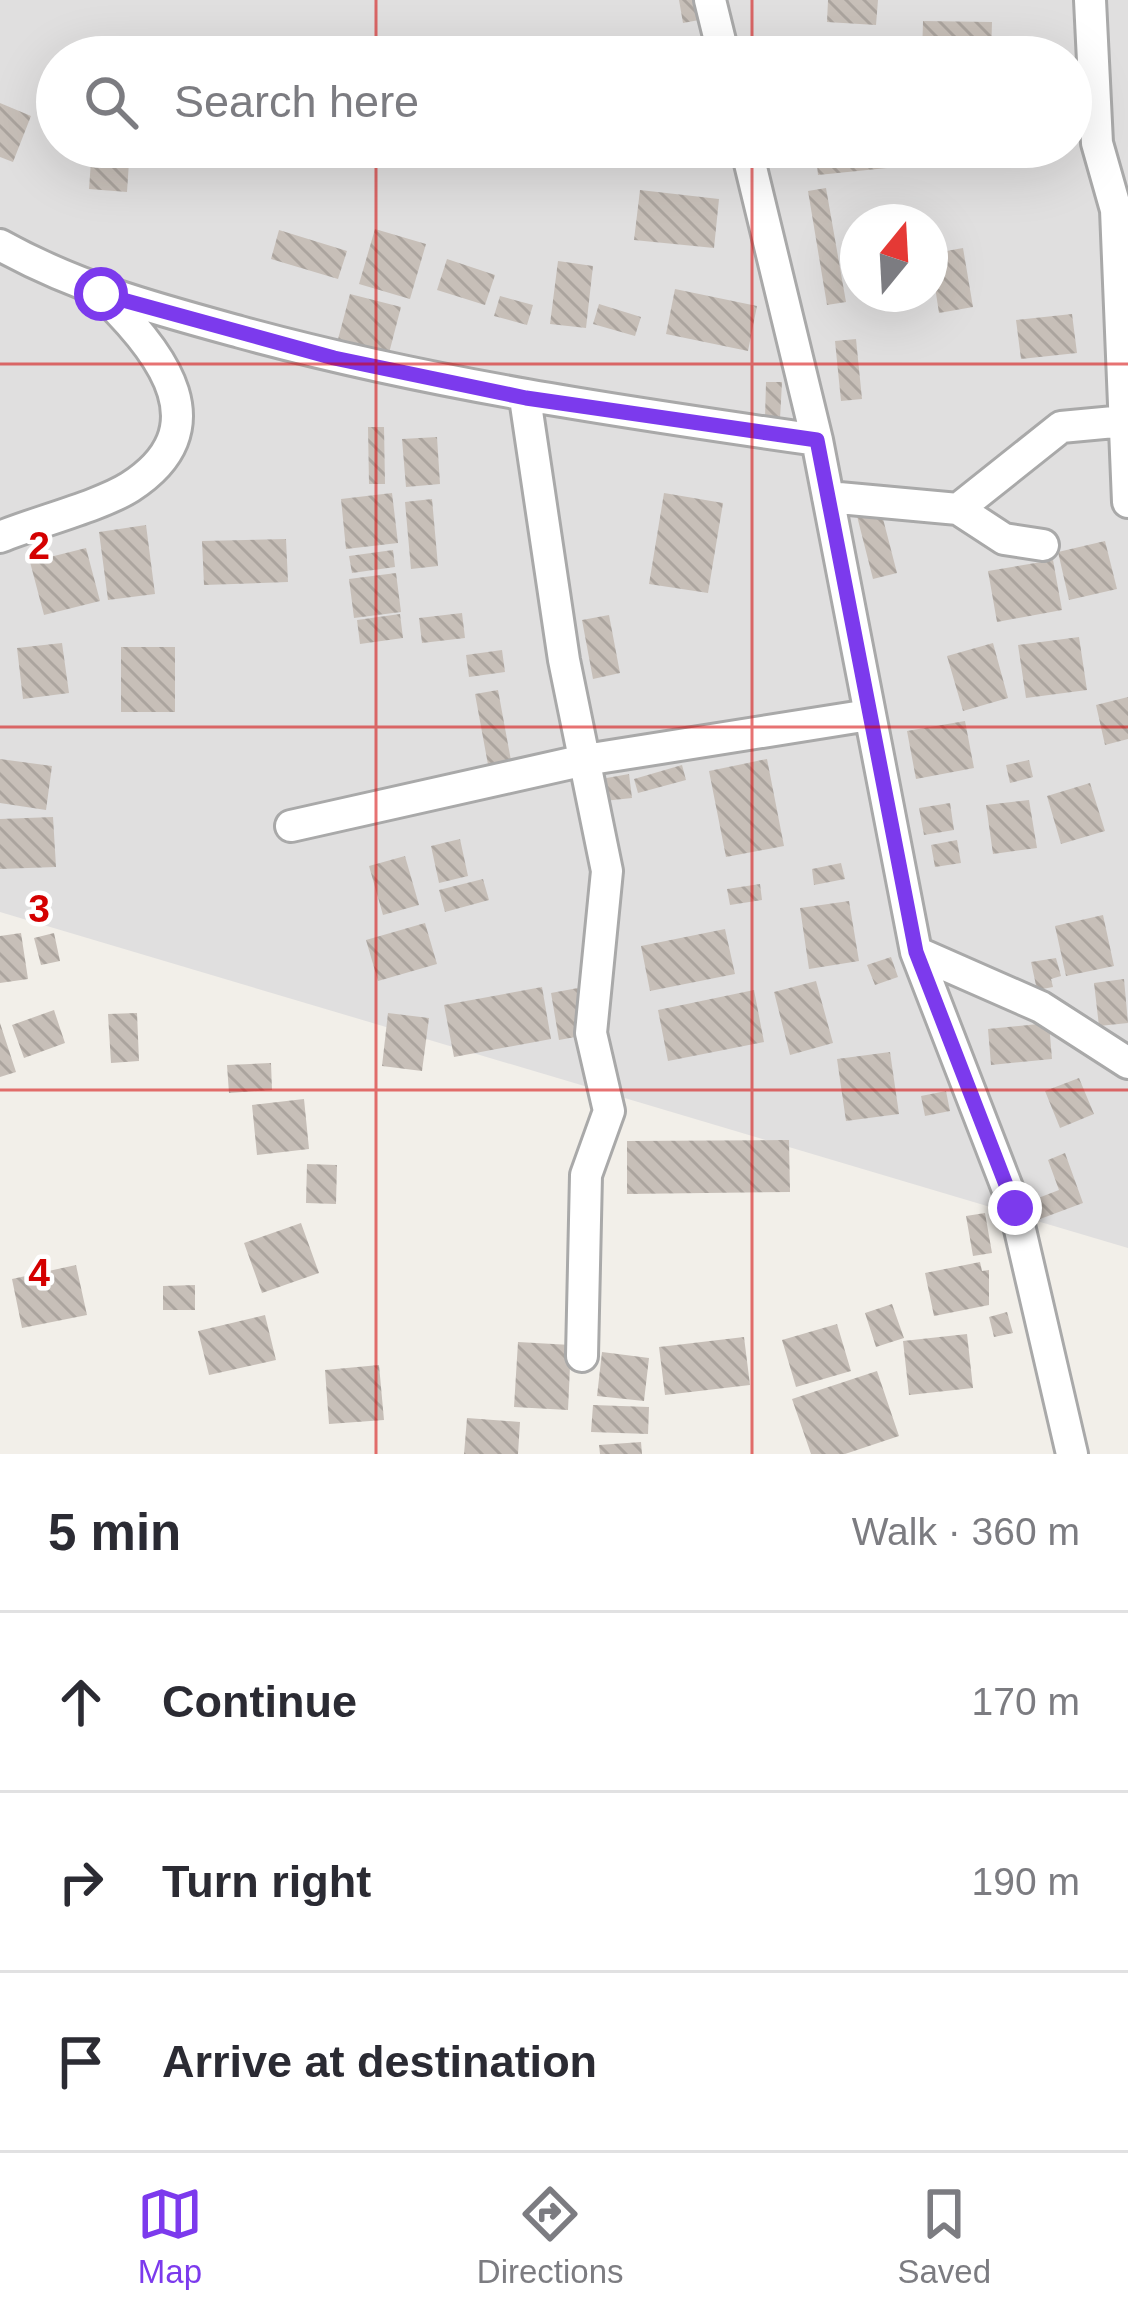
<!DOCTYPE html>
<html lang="en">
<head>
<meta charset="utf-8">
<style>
	body { margin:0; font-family:Arial,sans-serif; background:#f7f7f7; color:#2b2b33 }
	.compass { position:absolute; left:840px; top:204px; width:108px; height:108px; border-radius:50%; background:#fff; box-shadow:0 12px 48px #0002; rotate:18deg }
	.stop { position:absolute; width:36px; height:36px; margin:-27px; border:9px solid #7c3aed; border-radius:50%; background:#fff }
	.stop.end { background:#7c3aed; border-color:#fff; box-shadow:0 3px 12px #0008 }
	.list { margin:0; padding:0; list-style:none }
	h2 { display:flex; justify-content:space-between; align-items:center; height:156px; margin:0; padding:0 48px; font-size:51px }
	h2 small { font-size:39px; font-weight:400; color:#7c7c81 }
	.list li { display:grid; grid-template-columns:78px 1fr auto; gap:36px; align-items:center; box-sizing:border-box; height:180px; padding:0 48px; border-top:3px solid #e1e1e2 }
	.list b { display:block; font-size:45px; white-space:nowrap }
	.list em { font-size:39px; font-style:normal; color:#7c7c81 }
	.icon { flex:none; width:66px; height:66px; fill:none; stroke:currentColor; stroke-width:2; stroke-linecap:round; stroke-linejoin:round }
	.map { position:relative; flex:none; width:1128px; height:1454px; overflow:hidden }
	.search { position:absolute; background:#fff; box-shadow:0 12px 48px #0002; left:36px; right:36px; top:36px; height:132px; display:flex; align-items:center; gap:30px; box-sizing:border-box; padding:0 42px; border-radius:66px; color:#7c7c81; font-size:45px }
	.sheet { height:696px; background:#fff }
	nav { display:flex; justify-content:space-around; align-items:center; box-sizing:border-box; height:168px; border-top:3px solid #e1e1e2; background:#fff; font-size:33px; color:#7c7c81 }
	nav a { display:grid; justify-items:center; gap:6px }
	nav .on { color:#7c3aed }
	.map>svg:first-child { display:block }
</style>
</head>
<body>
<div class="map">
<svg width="1128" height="1454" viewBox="0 0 1128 1454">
	<defs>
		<pattern id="building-back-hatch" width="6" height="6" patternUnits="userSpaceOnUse" patternTransform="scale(3)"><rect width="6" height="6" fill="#c7bfb8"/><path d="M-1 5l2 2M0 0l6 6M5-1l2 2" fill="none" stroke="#aba49e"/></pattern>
	</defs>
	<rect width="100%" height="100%" fill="#f2efe9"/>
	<path fill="#e0dfdf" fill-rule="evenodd" d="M0,0H1128V1248L0,912ZM57,57H1071V147H57ZM858,222H930V294H858Z"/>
	<path fill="url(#building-back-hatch)" d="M679,0H696L699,20L683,23Z
		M828,0H878L876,25L827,22Z
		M923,21L992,22L991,57H922Z
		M620,39L621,57H573L572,41Z
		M0,103L31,116L13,162L0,157Z
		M92,147H130L127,192L89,189Z
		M489,147H544L540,167L488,155Z
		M585,147H624V160L585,159Z
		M645,147H682V159H645Z
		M815,147H895L897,167L818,175Z
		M826,188L846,302L827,305L808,191Z
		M640,190L719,199L714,248L634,240Z
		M375,229L426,244L410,299L359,284Z
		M279,230L347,251L338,279L271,259Z
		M963,248L973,307L939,313L930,254Z
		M447,259L495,275L485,305L437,290Z
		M558,261L593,266L586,328L550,324Z
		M675,289L757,306L748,351L666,334Z
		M350,294L401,307L388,357L337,343Z
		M500,296L533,305L527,325L494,316Z
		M599,304L641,317L635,336L593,324Z
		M1072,314L1077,353L1021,359L1016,320Z
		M856,339L862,399L841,401L835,341Z
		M766,382H782L780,419L765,418Z
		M368,427H384L385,484H369Z
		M437,437L440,484L406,487L402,439Z
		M392,493L398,543L346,549L341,499Z
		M664,493L723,503L708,593L649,584Z
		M432,499L438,566L411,569L405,502Z
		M881,511L897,573L873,579L857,516Z
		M146,525L155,594L108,600L99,532Z
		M286,539L288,582L204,585L202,541Z
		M1105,541L1117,589L1069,600L1058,552Z
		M86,548L100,601L44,615L30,562Z
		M393,550L395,567L352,573L349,556Z
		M1053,560L1062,610L997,622L988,571Z
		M396,573L401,612L354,618L349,579Z
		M462,613L465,638L422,643L419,618Z
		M400,614L403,638L360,644L357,620Z
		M609,615L620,673L593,679L582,620Z
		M1079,637L1087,690L1026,698L1018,645Z
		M62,643L69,693L23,699L17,648Z
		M993,643L1008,698L963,711L947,656Z
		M121,647H175V712H121Z
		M502,650L505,672L469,677L466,655Z
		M498,690L512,766L489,770L475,694Z
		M1128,697V739L1105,745L1096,705Z
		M965,721L974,768L916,779L907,731Z
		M0,759L52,766L46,810L0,803Z
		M767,759L784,846L726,857L709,771Z
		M1029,760L1033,777L1010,783L1006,765Z
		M682,765L686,780L638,793L634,779Z
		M629,774L632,798L604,801L601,779Z
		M1090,783L1105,831L1061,844L1047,796Z
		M1029,800L1037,848L993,854L986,805Z
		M950,803L954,830L924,835L919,808Z
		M53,817L56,867L0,869V819Z
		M460,839L468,876L439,883L431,846Z
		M957,840L961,863L935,867L931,845Z
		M405,856L419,905L383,915L369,866Z
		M841,863L845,879L814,885L812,869Z
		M483,879L489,900L445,912L439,890Z
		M760,884L762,900L730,905L727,889Z
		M849,901L859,961L809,969L800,908Z
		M1103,915L1114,966L1066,976L1055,926Z
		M425,923L437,964L378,981L366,940Z
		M725,929L735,974L650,991L641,946Z
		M21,933L28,979L0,983V936Z
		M54,933L60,961L41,965L34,938Z
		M891,957L898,977L875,985L867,965Z
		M1056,958L1061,976L1051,979L1053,987L1037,990L1031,962Z
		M1124,979L1128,1023L1099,1026L1094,983Z
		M816,981L833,1043L790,1055L774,992Z
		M542,987L551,1039L454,1057L444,1005Z
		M578,988L586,1035L559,1040L551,993Z
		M754,990L764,1042L668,1061L658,1010Z
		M54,1010L65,1043L24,1058L12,1025Z
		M137,1013L139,1061L111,1063L108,1014Z
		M388,1013L429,1018L422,1071L382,1066Z
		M0,1023L16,1072L0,1077Z
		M1049,1023L1052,1059L991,1065L988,1029Z
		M890,1052L899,1114L846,1121L837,1059Z
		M271,1063L272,1090L229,1093L227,1065Z
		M1079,1078L1094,1114L1060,1128L1045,1091Z
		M946,1091L950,1111L925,1116L921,1096Z
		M304,1099L309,1149L257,1155L252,1105Z
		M789,1140L790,1192L627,1194V1141Z
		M1065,1153L1083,1203L1040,1219L1033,1200L1059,1190L1048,1160Z
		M307,1164L337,1165L336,1204L306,1203Z
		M985,1213L992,1253L973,1256L966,1216Z
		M301,1223L319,1273L262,1293L244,1243Z
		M980,1262L982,1271L989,1270V1305L934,1316L925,1273Z
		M76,1265L87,1315L22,1328L12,1279Z
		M195,1285V1310H163V1286Z
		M892,1304L904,1338L876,1347L865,1313Z
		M1007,1312L1013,1333L994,1337L989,1317Z
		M265,1315L276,1360L209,1375L198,1331Z
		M837,1324L851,1371L796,1387L782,1340Z
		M967,1334L973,1388L909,1395L903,1341Z
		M744,1337L750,1385L665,1395L659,1347Z
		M518,1342L571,1345L568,1410L514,1407Z
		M602,1352L649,1358L644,1401L597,1396Z
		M379,1365L384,1420L329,1424L325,1370Z
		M877,1371L899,1436L845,1454H811L792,1399Z
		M593,1405L649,1407L648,1434L591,1432Z
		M467,1418L520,1422L518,1454H464Z
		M641,1442L642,1454H600L599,1445Z"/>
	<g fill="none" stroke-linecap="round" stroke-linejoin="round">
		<g stroke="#a9a9a9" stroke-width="36">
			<path id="minor" d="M710,0L724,57
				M1090,0L1097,143L1116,210L1128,502
				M746,147L817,440L916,952L1015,1208L1072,1454
				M0,245C77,288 156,309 240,332C430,384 622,412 817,440
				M525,398L564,660L607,871L591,1033L609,1111L586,1175L582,1356
				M828,497L958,509L1061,427L1125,421
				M958,509L1004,539L1043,545
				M0,537C36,522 100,506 130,487C220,429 163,354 106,298
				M291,826L585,760L869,715
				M916,952L1041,1007L1128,1063"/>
		</g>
		<use href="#minor" stroke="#fff" stroke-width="30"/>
	</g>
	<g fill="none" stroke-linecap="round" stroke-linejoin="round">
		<path stroke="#7c3aed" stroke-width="15" d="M101,294L334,358L526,398L817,440L916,952L1015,1208"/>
	</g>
	<path fill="none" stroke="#d40000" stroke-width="3" stroke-opacity="0.55" d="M376,0V57M752,0V57M376,147V1454M752,147V1454M0,364H1128M0,727H1128M0,1090H1128"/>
	<g font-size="39" text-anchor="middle" font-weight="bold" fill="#d40000" stroke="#fff" stroke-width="9" stroke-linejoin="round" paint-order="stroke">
		<text x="39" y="559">2</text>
		<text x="39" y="922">3</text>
		<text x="39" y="1286">4</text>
	</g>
</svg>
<svg class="compass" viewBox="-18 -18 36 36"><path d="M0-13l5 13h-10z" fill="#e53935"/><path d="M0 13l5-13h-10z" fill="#7c7c81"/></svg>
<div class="stop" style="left:101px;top:294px"></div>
<div class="stop end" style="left:1015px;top:1208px"></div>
<div class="search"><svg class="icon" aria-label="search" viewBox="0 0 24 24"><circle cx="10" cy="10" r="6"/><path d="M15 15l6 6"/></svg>Search here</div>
</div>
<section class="sheet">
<h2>5 min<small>Walk · 360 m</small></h2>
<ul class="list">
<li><svg class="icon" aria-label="ahead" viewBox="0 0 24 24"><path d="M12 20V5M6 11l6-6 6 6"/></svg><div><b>Continue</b></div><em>170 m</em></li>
<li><svg class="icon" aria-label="right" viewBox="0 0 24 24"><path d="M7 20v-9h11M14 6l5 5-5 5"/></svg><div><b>Turn right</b></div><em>190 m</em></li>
<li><svg class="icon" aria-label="arrive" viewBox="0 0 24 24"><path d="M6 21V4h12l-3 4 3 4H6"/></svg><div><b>Arrive at destination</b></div></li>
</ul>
</section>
<nav>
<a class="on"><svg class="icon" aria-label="map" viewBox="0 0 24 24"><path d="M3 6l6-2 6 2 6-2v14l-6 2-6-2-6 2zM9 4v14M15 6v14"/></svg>Map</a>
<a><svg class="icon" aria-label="directions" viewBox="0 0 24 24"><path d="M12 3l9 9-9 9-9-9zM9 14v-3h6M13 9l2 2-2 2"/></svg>Directions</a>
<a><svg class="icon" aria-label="saved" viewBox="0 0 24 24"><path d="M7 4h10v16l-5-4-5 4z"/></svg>Saved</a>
</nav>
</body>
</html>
